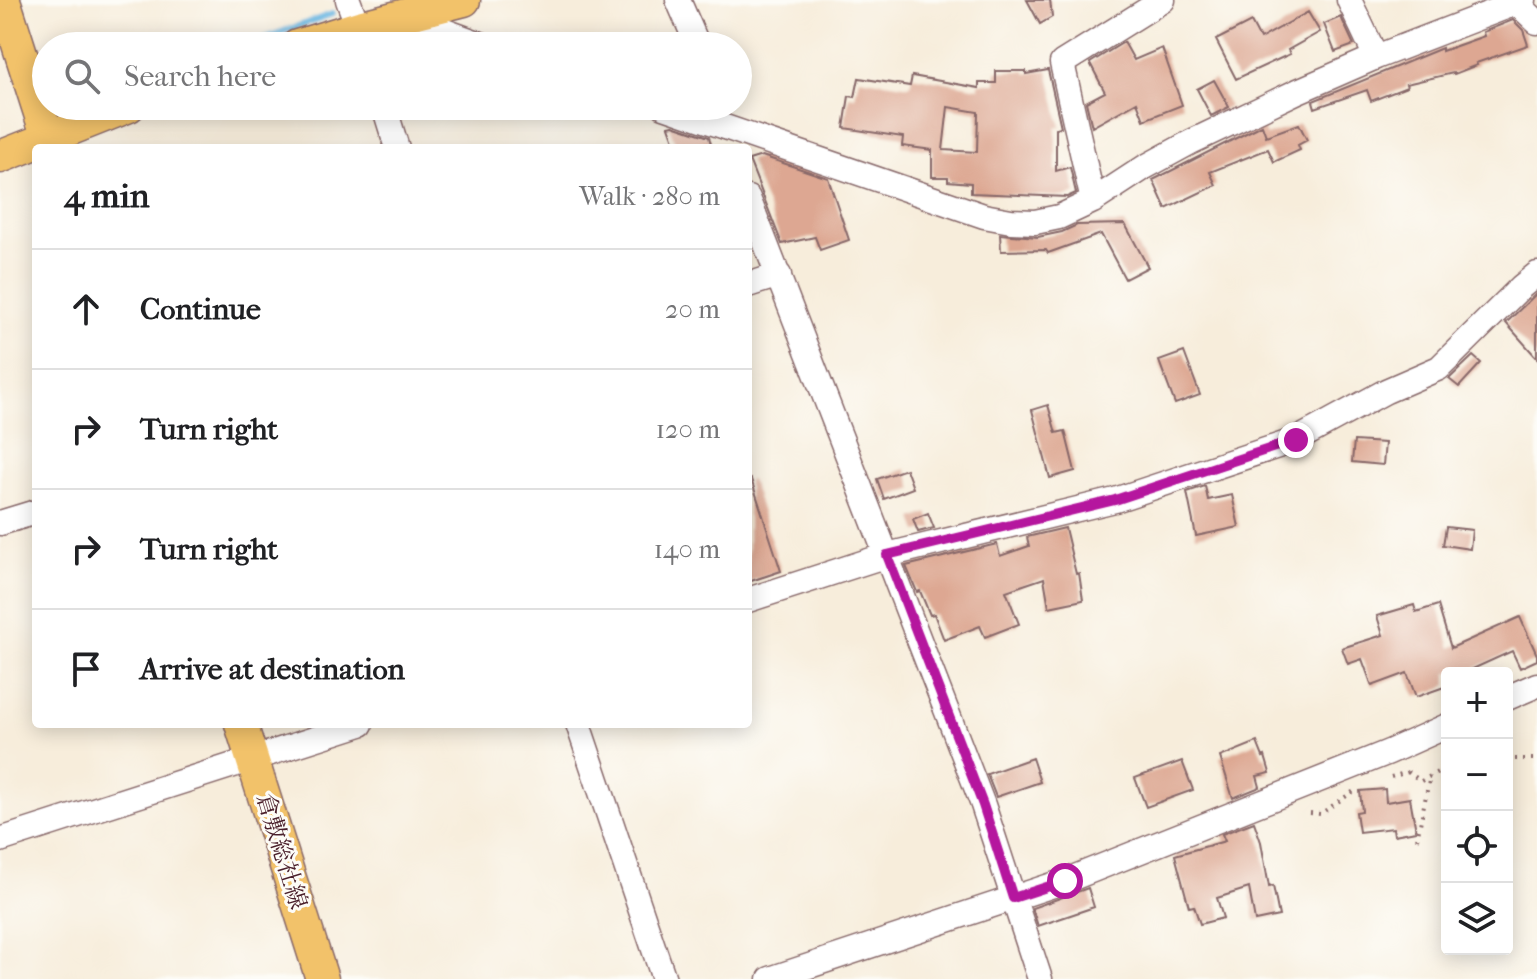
<!DOCTYPE html>
<html lang="en">
<head>
<meta charset="utf-8">
<style>
	body { margin:0; font-family:"IM FELL French Canon","Noto Serif JP",serif; background:#f2f2f2; color:#202124 }
	.controls { position:absolute; right:24px; bottom:24px; display:grid; overflow:hidden; border-radius:8px; box-shadow:0 4px 20px #0003 }
	.controls button { width:72px; height:72px; display:grid; place-items:center; padding:0; border:0; border-bottom:2px solid #e0e0e0; background:#fff; color:#202124; font:40px sans-serif }
	.stop { position:absolute; width:24px; height:24px; margin:-18px; border:6px solid #b5179e; border-radius:50%; background:#fff }
	.stop.end { background:#b5179e; border-color:#fff; box-shadow:0 2px 8px #0008 }
	.list { margin:0; padding:0; list-style:none }
	h2 { display:flex; justify-content:space-between; align-items:center; height:104px; margin:0; padding:0 32px; font-size:34px }
	h2 small { font-size:26px; font-weight:400; color:#757577 }
	.list li { display:grid; grid-template-columns:52px 1fr auto; gap:24px; align-items:center; box-sizing:border-box; height:120px; padding:0 32px; border-top:2px solid #e0e0e0 }
	.list b { display:block; font-size:30px; white-space:nowrap }
	.list em { font-size:26px; font-style:normal; color:#757577 }
	.icon { flex:none; width:44px; height:44px; fill:none; stroke:currentColor; stroke-width:2; stroke-linecap:round; stroke-linejoin:round }
	.map { position:relative; flex:none; width:1537px; height:979px; overflow:hidden }
	.search { position:absolute; background:#fff; box-shadow:0 4px 20px #0003; left:32px; top:32px; width:720px; height:88px; display:flex; align-items:center; gap:20px; box-sizing:border-box; padding:0 28px; border-radius:44px; color:#757577; font-size:30px }
	.panel { position:absolute; background:#fff; box-shadow:0 4px 20px #0003; left:32px; top:144px; width:720px; height:584px; border-radius:8px }
	.map>svg:first-child { display:block }
</style>
</head>
<body>
<div class="map">
<svg width="1537" height="979" viewBox="0 0 1537 979">
	<rect width="100%" height="100%" fill="#fdfcf7"/>
	<filter id="ink" filterUnits="userSpaceOnUse"><feTurbulence type="fractalNoise" baseFrequency=".0125" numOctaves="2"/><feDisplacementMap in="SourceGraphic" scale="16" xChannelSelector="R" yChannelSelector="G"/><feConvolveMatrix kernelMatrix="1 2 1 2 8 2 1 2 1" color-interpolation-filters="sRGB"/></filter>
	<filter id="wash" filterUnits="userSpaceOnUse"><feTurbulence type="fractalNoise" baseFrequency=".006" numOctaves="4" result="noise"/><feDisplacementMap in="SourceGraphic" scale="32" xChannelSelector="R" yChannelSelector="G"/><feGaussianBlur stdDeviation="1.8" result="paint"/><feColorMatrix in="noise" values="0 0 0 0 0 0 0 0 0 0 0 0 0 0 0 0 0 1.4 0 .05"/><feComposite in="paint" operator="in"/></filter>
	<g filter="url(#wash)">
		<rect width="100%" height="100%" fill="#f7eddb"/>
		<g fill="none" stroke-linecap="round" stroke-linejoin="round">
			<path stroke="#66b5e1" stroke-width="6" d="M242,46L332,14"/>
		</g>
		<g id="blocks">
			<path fill="#dda792" fill-rule="evenodd" d="M1027,0H1050L1052,17L1040,24Z
				M1308,12L1320,32L1288,50L1290,54L1236,79L1216,40L1251,22L1260,39Z
				M1341,17L1354,45L1335,52L1324,24Z
				M1513,20L1523,30L1528,45L1476,63L1477,65L1454,74L1453,73L1406,84L1407,87L1371,101L1367,90L1315,108L1313,101L1442,48V51L1484,36L1483,32Z
				M1124,42L1134,60L1162,48L1182,105L1144,120L1137,102L1092,127L1086,102L1105,92L1090,63Z
				M1048,70L1061,127L1056,128V171L1070,167L1076,193L1067,197L971,193V183L948,181V177H932V150L902,146L903,137L844,128L849,96L855,97L859,78L910,86L912,76L979,88V83H996V71H1026V74ZM948,107L978,112L977,152L943,150Z
				M1214,80L1229,107L1211,116L1197,89Z
				M1299,124L1307,140L1298,145L1300,150L1274,162L1268,149L1210,172L1216,185L1166,209L1153,180L1262,125L1266,136Z
				M673,125L709,137L712,148H677L669,126Z
				M762,156L828,178L849,240L820,250L815,237L782,244L749,160Z
				M1125,224L1148,267L1125,279L1101,234L1048,253L1046,250L1001,251L1000,234L1038,237L1062,232L1077,225Z
				M1537,293V358L1506,323Z
				M1184,352L1200,395L1175,404L1159,361Z
				M1473,356L1481,363L1459,387L1449,379Z
				M1048,405L1056,433L1065,431L1075,471L1050,478L1032,410Z
				M1354,441L1385,443L1383,465L1352,462Z
				M906,469L913,488L884,499L877,479Z
				M751,479L781,571L748,582V480Z
				M1205,486L1208,500L1232,495L1239,527L1196,536L1187,492Z
				M928,513L934,528L918,532L913,519Z
				M1446,527L1472,530L1470,549L1443,545Z
				M1065,528L1076,574L1079,573L1083,600L1049,607L1044,578L1006,591L1019,624L985,637L980,626L944,640L934,614L930,615L920,591L917,592L906,566L997,544L1000,556L1029,546L1027,537Z
				M1414,605L1416,612L1438,605L1451,648L1520,617L1537,655V660L1520,668L1512,651L1464,673H1447V686L1416,697L1407,673L1372,686L1362,659L1348,664L1342,648L1383,635L1377,616Z
				M1257,742L1263,757L1265,756L1270,773L1257,776L1260,787L1233,798L1220,757Z
				M1032,758L1040,782L996,797L987,774Z
				M1182,761L1193,790L1146,807L1135,778Z
				M1385,789L1386,802L1410,798L1416,831L1394,835L1393,828L1359,832L1356,812L1362,811L1360,791Z
				M1254,822L1261,842L1269,887L1273,886L1279,916L1255,921L1249,888L1217,898L1223,918L1200,924L1194,906L1189,907L1175,855L1225,841L1222,834Z
				M1088,888L1094,907L1038,926L1032,908Z"/>
		</g>
	</g>
	<g filter="url(#ink)">
		<use href="#blocks" fill-opacity="0" stroke="#876769" stroke-width="2"/>
		<g fill="none" stroke-linecap="round" stroke-linejoin="round">
			<g stroke="#876769" stroke-width="27">
				<path id="minor" d="M348,0L365,46
					M678,0L698,46
					M1349,0L1376,57
					M1518,4L1537,22
					M409,13L434,27L486,46
					M384,106L397,148
					M664,106L984,216L1011,221L1035,222L1059,217L1093,201L1145,167L1191,142L1298,91L1376,57L1524,0
					M748,198L983,805L1040,979
					M1093,201L1062,63L1163,0
					M748,285L779,275
					M0,523L36,512
					M748,600L887,555L1115,500L1296,440L1386,391L1439,368L1521,287L1537,274
					M1507,698L1537,685
					M578,724L664,979
					M0,840L361,724
					M770,979L1065,881L1389,752L1447,726"/>
			</g>
			<g stroke="#876769" stroke-width="35">
				<path id="major" d="M4,0L51,148
					M297,46L359,27L464,0
					M0,157L129,106
					M241,724L322,979"/>
			</g>
			<path stroke="#876769" stroke-width="4" stroke-dasharray="2 6" stroke-linecap="butt" d="M1507,759H1537
				M1408,772L1421,781L1447,767
				M1391,777L1408,772
				M1310,813L1320,814L1354,791
				M1417,839L1430,776"/>
			<use href="#minor" stroke="#fff" stroke-width="24"/>
			<use href="#major" stroke="#f2c26a" stroke-width="32"/>
		</g>
	</g>
	<g fill="none" stroke-linecap="round" stroke-linejoin="round" filter="url(#ink)">
		<path stroke="#b5179e" stroke-width="10" d="M1065,881L1013,898L983,805L887,555L1115,500L1296,440"/>
	</g>
	<g text-anchor="middle" dominant-baseline="central" stroke-width="6" stroke-linejoin="round" paint-order="stroke">
		<g font-size="24" fill="#4a1f2b" stroke="#fdfcf7">
			<text transform="translate(282 851) rotate(73)">倉敷総社線</text>
		</g>
	</g>
</svg>
<div class="controls">
<button>+</button>
<button>−</button>
<button><svg class="icon" aria-label="locate" viewBox="0 0 24 24"><circle cx="12" cy="12" r="6"/><path d="M12 2v4M12 18v4M2 12h4M18 12h4"/></svg></button>
<button><svg class="icon" aria-label="layers" viewBox="0 0 24 24"><path d="M12 4l9 5-9 5-9-5zM3 14l9 5 9-5"/></svg></button>
</div>
<div class="stop" style="left:1065px;top:881px"></div>
<div class="stop end" style="left:1296px;top:440px"></div>
<div class="search"><svg class="icon" aria-label="search" viewBox="0 0 24 24"><circle cx="10" cy="10" r="6"/><path d="M15 15l6 6"/></svg>Search here</div>
<section class="panel">
<h2>4 min<small>Walk · 280 m</small></h2>
<ul class="list">
<li><svg class="icon" aria-label="ahead" viewBox="0 0 24 24"><path d="M12 20V5M6 11l6-6 6 6"/></svg><div><b>Continue</b></div><em>20 m</em></li>
<li><svg class="icon" aria-label="right" viewBox="0 0 24 24"><path d="M7 20v-9h11M14 6l5 5-5 5"/></svg><div><b>Turn right</b></div><em>120 m</em></li>
<li><svg class="icon" aria-label="right" viewBox="0 0 24 24"><path d="M7 20v-9h11M14 6l5 5-5 5"/></svg><div><b>Turn right</b></div><em>140 m</em></li>
<li><svg class="icon" aria-label="arrive" viewBox="0 0 24 24"><path d="M6 21V4h12l-3 4 3 4H6"/></svg><div><b>Arrive at destination</b></div></li>
</ul>
</section>
</div>
</body>
</html>
